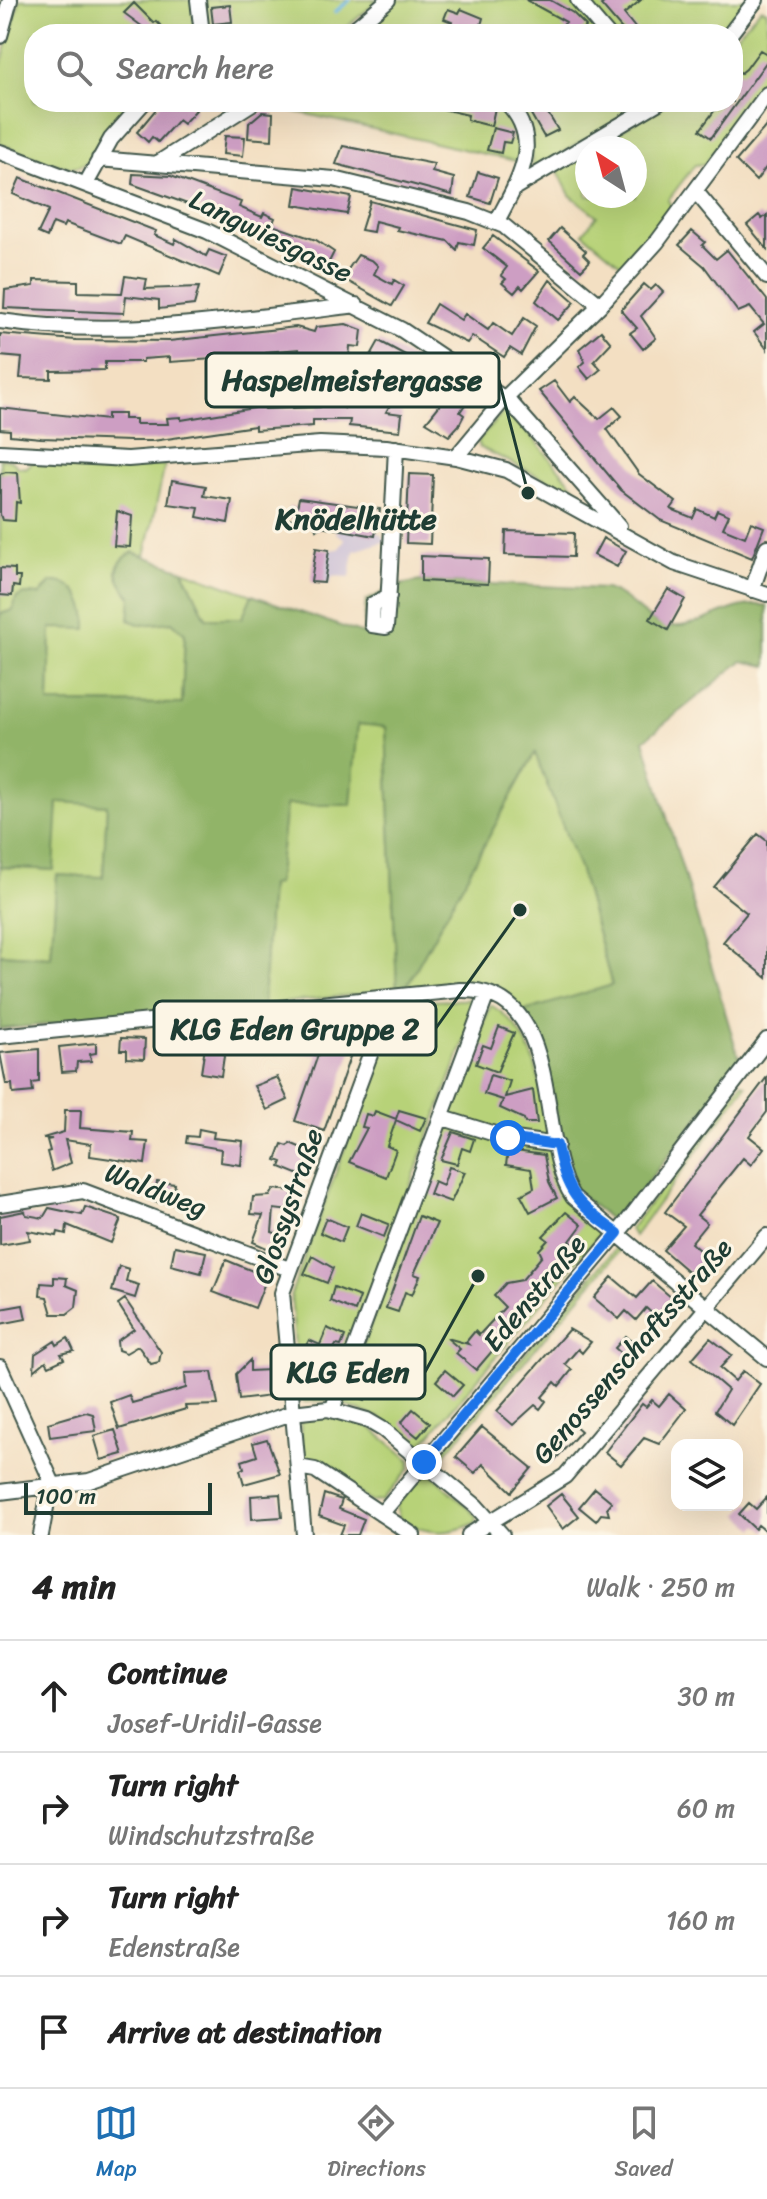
<!DOCTYPE html>
<html lang="en">
<head>
<meta charset="utf-8">
<style>
	body { margin:0; font-family:Sriracha,sans-serif; background:#f6f6f6; color:#222 }
	.controls { position:absolute; right:24px; bottom:24px; display:grid; overflow:hidden; border-radius:16px; box-shadow:0 8px 32px #0002 }
	.controls button { width:72px; height:72px; display:grid; place-items:center; padding:0; border:0; border-bottom:2px solid #e0e0e0; background:#fff; color:#222; font:40px sans-serif }
	.compass { position:absolute; left:575px; top:136px; width:72px; height:72px; border-radius:50%; background:#fff; box-shadow:0 8px 32px #0002; rotate:324deg }
	.scale { position:absolute; left:24px; bottom:20px; width:188px; box-sizing:border-box; padding-left:8px; border:4px solid #1f3d34; border-top:0; font-size:22px; line-height:28px; white-space:nowrap; color:#1f3d34; -webkit-text-stroke:6px #fcf5e5; paint-order:stroke }
	.stop { position:absolute; width:24px; height:24px; margin:-18px; border:6px solid #1a73e8; border-radius:50%; background:#fff }
	.stop.end { background:#1a73e8; border-color:#fff; box-shadow:0 2px 8px #0008 }
	.list { margin:0; padding:0; list-style:none }
	h2 { display:flex; justify-content:space-between; align-items:center; height:104px; margin:0; padding:0 32px; font-size:34px }
	h2 small { font-size:26px; font-weight:400; color:#767676 }
	.list li { display:grid; grid-template-columns:52px 1fr auto; gap:24px; align-items:center; box-sizing:border-box; height:112px; padding:0 32px; border-top:2px solid #e0e0e0 }
	.list b { display:block; font-size:30px; white-space:nowrap }
	.list p { margin:0; font-size:26px; white-space:nowrap; color:#767676 }
	.list em { font-size:26px; font-style:normal; color:#767676 }
	.icon { flex:none; width:44px; height:44px; fill:none; stroke:currentColor; stroke-width:2; stroke-linecap:round; stroke-linejoin:round }
	.map { position:relative; flex:none; width:767px; height:1535px; overflow:hidden }
	.search { position:absolute; background:#fff; box-shadow:0 8px 32px #0002; left:24px; right:24px; top:24px; height:88px; display:flex; align-items:center; gap:20px; box-sizing:border-box; padding:0 28px; border-radius:32px; color:#767676; font-size:30px }
	.sheet { height:552px; background:#fff }
	nav { display:flex; justify-content:space-around; align-items:center; box-sizing:border-box; height:112px; border-top:2px solid #e0e0e0; background:#fff; font-size:22px; color:#767676 }
	nav a { display:grid; justify-items:center; gap:4px }
	nav .on { color:#1f6fb2 }
	.map>svg:first-child { display:block }
</style>
</head>
<body>
<div class="map">
<svg width="767" height="1535" viewBox="0 0 767 1535">
	<rect width="100%" height="100%" fill="#fcf5e5"/>
	<filter id="ink" filterUnits="userSpaceOnUse"><feTurbulence type="fractalNoise" baseFrequency=".0125" numOctaves="2"/><feDisplacementMap in="SourceGraphic" scale="16" xChannelSelector="R" yChannelSelector="G"/><feConvolveMatrix kernelMatrix="1 2 1 2 8 2 1 2 1" color-interpolation-filters="sRGB"/></filter>
	<filter id="wash" filterUnits="userSpaceOnUse"><feTurbulence type="fractalNoise" baseFrequency=".006" numOctaves="4" result="noise"/><feDisplacementMap in="SourceGraphic" scale="32" xChannelSelector="R" yChannelSelector="G"/><feGaussianBlur stdDeviation="1.8" result="paint"/><feColorMatrix in="noise" values="0 0 0 0 0 0 0 0 0 0 0 0 0 0 0 0 0 1.4 0 .05"/><feComposite in="paint" operator="in"/></filter>
	<g filter="url(#wash)">
		<rect width="100%" height="100%" fill="#f3dfc2"/>
		<path fill="#cbbfd5" d="M337,529L378,533L387,541L354,551L350,577L332,576L330,584L324,583L329,550L339,549L345,539L336,533Z"/>
		<path fill="#b7d278" stroke="#6b8856" stroke-width="2" d="M20,0H192L195,34H34V102H136C124,117 96,163 78,167C61,170 18,150 0,144V69Z
			M204,0H379L338,34H209Z
			M395,0H570L603,34H356Z
			M584,0H749L724,34H613Z
			M761,8L767,11V78L705,164L695,165L668,200L672,208L623,266L583,233L597,216L570,195L557,169L587,151V196H635V148H593L667,102H733V39Z
			M276,102H499L520,128V162L280,108Z
			M511,102H650L532,170L531,142Z
			M503,412L513,415L579,492L574,493L479,447L478,441Z
			M0,459L11,460L18,467L26,468L34,461L165,465L145,556L132,552C103,571 122,580 132,600C136,608 138,617 141,625L172,622L185,634L182,704L49,703L51,627L48,585L40,595L29,594L14,605L13,610L0,614Z
			M183,570L252,595L243,618H206Z
			M357,724L386,726L397,990L263,1005L270,884H277L286,805Z
			M535,752L580,871L612,986L521,1012C474,976 461,983 405,989Z
			M58,801L107,805L103,878L57,875L51,957L0,954V867L53,870Z
			M480,999L330,1400L303,1402L299,1398L291,1294L399,1002Z
			M491,1005C539,1035 540,1088 550,1138L501,1132L450,1114Z
			M742,1083L746,1085L634,1236L630,1229Z
			M446,1123L552,1148L599,1235L421,1446H415L380,1418L344,1405L342,1401Z
			M617,1247L620,1250L437,1463L438,1455Z
			M324,1414L370,1427L410,1460V1468L383,1501L373,1502L303,1456L300,1419Z
			M427,1475L434,1476L477,1516L476,1523C447,1535 429,1535 400,1520L396,1506L421,1477Z"/>
		<path fill="#91b468" stroke="#58784e" stroke-width="2" d="M133,552L183,570L206,618H242L252,595L363,634L366,601L395,586L421,581L606,589C631,597 644,621 664,625C699,633 731,598 767,606V666L742,661L644,740L738,1055L743,1061L617,1221L613,1222L578,1193L567,1177L545,1054L521,1012L612,985L580,871L535,753L405,989L397,990L386,727L358,724L351,805H286L277,884L270,885L263,1005L0,1029V954L51,957L57,875L103,877L107,805L58,802L54,870L0,867V614L13,610L16,598L24,594L40,595L52,582C78,580 88,607 87,629L51,628L49,703L182,704L185,634L172,622L141,625L129,620L131,596C115,580 111,565 133,552Z"/>
		<g fill="none" stroke-linecap="round" stroke-linejoin="round">
			<path stroke="#6cb7e5" stroke-width="4" d="M335,12L350,0"/>
		</g>
		<g id="blocks">
			<path fill="#cd9ec3" d="M526,0H550L573,13L586,26L578,34H569L562,26L566,22Z
				M608,0H641L624,14L640,34H626L601,5Z
				M134,3L154,23L156,21L169,34H143L147,30L124,13Z
				M230,5L232,22L213,24L211,7Z
				M448,9L459,13L461,9L483,18L479,32L451,26L452,22L444,19Z
				M760,50L767,54V61L711,138L700,130L721,102H733V75L737,70L741,73L746,69Z
				M162,102H186L196,110L183,124L178,120L158,142L152,137L148,142L137,132Z
				M431,102H468L495,108L491,126L467,120L468,115L430,106Z
				M524,102H541L558,130L544,137Z
				M262,112L273,113L272,140L248,138L249,123Z
				M767,125V166L756,181L736,161Z
				M493,128L513,133L510,143L503,142L501,153L487,150Z
				M225,136L245,137L243,156L223,154Z
				M343,146L434,164L432,172L454,178L452,195L336,164Z
				M478,172L498,178L490,203L470,197Z
				M133,174L171,176L241,202L239,207L262,217L264,213L275,218L272,225L316,240L334,252L326,268L215,214L132,184Z
				M20,178L156,231L154,235L174,244L176,239L206,256L209,250L227,257L219,276L125,236L121,244L65,223L63,227L53,223L47,237L38,233L49,210L13,194Z
				M297,187L351,197L347,214L294,205Z
				M370,201L477,230L474,245L459,242L457,250L448,241L397,230L398,227L375,221L373,232L361,230Z
				M759,215L762,219L767,215V249L747,225Z
				M560,228L586,251L583,254L590,261L581,270L549,241Z
				M692,231L705,242L702,245L716,259L727,250L767,300V349L754,332L764,324L750,307L738,312L704,266L679,245Z
				M493,236L539,271L523,289L520,286L514,293L502,283L506,279L501,275L507,267L483,248Z
				M358,255L373,261L378,266L374,274L392,284L394,280L404,286L392,306L342,278Z
				M125,276L147,279L145,289L199,287L194,305L159,309V300L126,296L124,313L4,308L5,290L34,286V280L78,281V292L122,293Z
				M550,280L575,302L558,320L536,301Z
				M644,284L651,290L656,285L663,292L641,316L656,338L643,349L630,333L637,328L621,310Z
				M436,304L461,320L465,314L488,330L493,323L512,336L524,318L536,326L521,355L510,348L504,357L472,336L467,343L425,323Z
				M346,324L362,330L360,347L350,346L349,358L301,367L299,349L266,352L267,357L245,359V354L226,356V361L213,362V359L170,362V357L143,359V362H105V370L51,371V379L20,378L22,358L0,356V334L76,340L169,341L296,327L314,332L316,327Z
				M601,331L611,343L594,361L601,369L589,379L579,367L585,362L579,349Z
				M379,341L424,365L414,381L410,379L402,386L365,366Z
				M445,377L470,397L460,412L464,415L459,425L449,436L426,422L443,401L433,395Z
				M554,381L570,402L575,397L599,419L614,407L622,416L607,429L639,474L676,502L671,509L693,518L697,509L714,517L717,510L729,515L723,528L745,537L751,522L764,527L752,558L660,520L621,490L539,391Z
				M340,397L344,407L345,403L390,405L386,412L402,414L400,431L349,426L350,420H313V426L255,430V426L153,441H130L41,438L10,435V430L0,429V408L107,420V414H124V419H136V424H168L167,418L181,417V420L254,408L253,403L264,402L265,409L320,407V398Z
				M6,472L18,473L20,503L16,502L15,521L2,520L0,514V474Z
				M409,474L433,475L430,544L406,543Z
				M172,480L206,486L204,496L232,500L228,523L197,517L199,508L168,504Z
				M299,498L380,509L375,536L321,526L317,530L313,523L287,518L289,507L297,508Z
				M117,511L132,516L130,547L114,546Z
				M506,531L574,533L573,557L505,555Z
				M603,538L626,551L617,567L594,555Z
				M316,548L329,550L324,583L311,582Z
				M421,556L489,559L488,584L421,581Z
				M0,568L15,569V577H20L19,587L13,586L12,596L0,595Z
				M668,589L685,599L668,630L650,619Z
				M758,834L767,841V978L723,942L747,913L714,887Z
				M337,1020L360,1028L324,1131L295,1121L318,1055L286,1051L287,1045L255,1048L252,1026L275,1024V1028L293,1030L294,1023L334,1028Z
				M499,1027L514,1033L497,1072L476,1064L483,1045L491,1048Z
				M121,1038L145,1039L144,1059L127,1058V1050H120Z
				M206,1040L226,1043L221,1076L201,1073Z
				M96,1043V1053L90,1054L91,1061L77,1062L76,1071L62,1072L59,1047Z
				M39,1049V1082L32,1083L33,1092L13,1094L12,1084H6L0,1053Z
				M490,1075L510,1081L505,1097L533,1090L537,1123H525L524,1119L500,1108L503,1100L484,1094Z
				M277,1077L288,1100L267,1110L254,1086Z
				M767,1077V1112L749,1136L764,1148L751,1165L743,1158L697,1215L707,1223L691,1243L708,1258L692,1275L663,1250L684,1226L665,1212Z
				M65,1110H81L80,1128L133,1132L132,1141L148,1142L145,1164L90,1156L91,1144L65,1140L71,1163L52,1171L47,1152L50,1151L47,1140L52,1139L43,1138L64,1132Z
				M399,1110L426,1118L420,1131L396,1120L387,1146L396,1150L386,1177L349,1162L367,1128L362,1127L366,1114L373,1116L375,1111L396,1119Z
				M199,1129L214,1132L213,1138L243,1141L241,1165L220,1162L221,1149L186,1143L187,1136L198,1137Z
				M453,1132L474,1139L470,1151L462,1148L457,1164L441,1160Z
				M290,1143L311,1152L302,1176L280,1167L282,1162L276,1160L282,1144L288,1146Z
				M508,1150L544,1155L549,1182L557,1198L530,1212L521,1195L534,1188L531,1169L506,1165Z
				M449,1167L465,1172L451,1202L429,1194L434,1181L443,1185Z
				M157,1182L175,1184L173,1204L155,1202Z
				M274,1189L293,1191L290,1211L274,1209L272,1232L284,1236L278,1253L253,1242L263,1215L251,1214L253,1197L270,1196Z
				M85,1207L121,1219L111,1243L67,1225L66,1234L58,1232L57,1236L28,1231L30,1240L0,1245V1216L25,1211L26,1215L43,1218L49,1208L82,1215Z
				M566,1212L582,1225L570,1241L579,1249L476,1370L456,1353L460,1349L447,1338L468,1344L466,1342L475,1331L479,1335L505,1307L494,1296L506,1283L522,1280L542,1256L539,1250L548,1240L543,1236Z
				M361,1213L389,1224L384,1237L356,1226Z
				M419,1216L437,1223L414,1274L420,1276L412,1295L405,1292L398,1312L386,1308Z
				M326,1218L347,1227L341,1242L320,1233Z
				M175,1246L206,1252L201,1273L171,1265Z
				M312,1256L333,1268L327,1283L304,1274Z
				M226,1260L267,1277L255,1308L213,1292Z
				M119,1266L129,1269L126,1281L139,1285L135,1298L112,1291Z
				M54,1277L67,1278L66,1285L78,1290L76,1307L67,1314H52L47,1297L40,1296L41,1283L54,1284Z
				M612,1277L637,1298L652,1281L672,1298L656,1317L646,1308L636,1320L626,1311L619,1319L594,1298Z
				M334,1287L360,1297L355,1311L330,1301Z
				M125,1299L161,1352L159,1362L151,1364L138,1346L126,1353L118,1350L117,1341L134,1329L118,1304Z
				M23,1305L26,1319L0,1324V1309Z
				M327,1328L345,1336L341,1346L336,1345L325,1367L327,1387L304,1388L298,1361L309,1340L320,1345Z
				M569,1329L591,1342L582,1353L578,1349L565,1364L572,1370L559,1386L555,1382L542,1397L546,1401L540,1409L535,1405L513,1425L497,1411Z
				M626,1336L643,1351L632,1363L615,1348Z
				M68,1338L74,1351L61,1354L64,1359L49,1366L46,1361L34,1371L35,1354L55,1341L57,1345Z
				M710,1338L732,1355L720,1368L735,1381L743,1371L760,1384L732,1425L715,1411L728,1390L692,1359Z
				M250,1360V1371L269,1370L271,1396L239,1400L236,1374Z
				M366,1360L383,1367L376,1384L371,1382L364,1401L354,1397Z
				M445,1370L463,1385L453,1396L436,1381Z
				M212,1372L218,1405L185,1406L186,1409L119,1429L110,1402L129,1395L132,1403L186,1388L185,1373Z
				M669,1394L686,1409L659,1444L644,1438L621,1465L605,1452L642,1404L646,1407L652,1400L659,1406Z
				M413,1409L430,1423L418,1437L401,1423Z
				M86,1412L93,1414L96,1431L50,1437L48,1423Z
				M573,1424L581,1431L552,1463L542,1455Z
				M482,1427L532,1468L512,1492L483,1464L475,1473L456,1457Z
				M115,1430L123,1454L101,1460L94,1436Z
				M267,1439L280,1474L244,1484L240,1470L244,1468L242,1461L257,1456L253,1443Z
				M595,1488L612,1502L607,1508L609,1515L601,1514L596,1521L579,1507Z
				M280,1494L282,1517L252,1519L251,1496Z
				M324,1494L342,1500L339,1509L364,1519L358,1535H340L344,1525L319,1516Z
				M561,1494L579,1516L563,1529L546,1506Z
				M767,1497V1532L758,1525L755,1529L739,1514L749,1503L756,1509Z"/>
		</g>
	</g>
	<g filter="url(#ink)">
		<use href="#blocks" fill-opacity="0" stroke="#3f5549" stroke-width="2"/>
		<g fill="none" stroke-linecap="round" stroke-linejoin="round">
			<g stroke="#3f5549" stroke-width="18">
				<path id="minor" d="M198,0L202,34
					M578,0L607,34
					M348,34L388,0
					M730,34L756,0
					M0,36L10,0
					M0,152L207,231L402,330L511,403L619,526
					M99,159L334,179L469,212L504,226L600,305
					M158,163L254,102
					M87,182L111,139L144,102
					M514,188L659,102
					M697,193L767,277
					M497,221C518,181 545,141 506,102
					M0,321C119,338 238,320 356,305
					M0,452L128,459L320,444L386,447L456,457L506,470L674,563L767,594
					M456,457L505,398L600,305L657,242L767,94
					M752,590L767,547
					M389,596L373,604L372,625L386,627L389,588L396,448
					M0,1036L460,990C567,987 535,1142 573,1197L767,1358
					M443,1118L508,1138L557,1145
					M0,1204L83,1191L289,1269
					M0,1367L51,1480L41,1535
					M332,1410L487,994
					M298,1467L315,1470L413,1535
					M0,1492L89,1481L292,1413L328,1409L367,1420L384,1430L476,1506L502,1535
					M381,1514L627,1222L767,1040
					M304,1535L282,1293L391,998
					M469,1535L565,1476L767,1236"/>
			</g>
			<use href="#minor" stroke="#fff" stroke-width="14"/>
		</g>
	</g>
	<g fill="none" stroke-linecap="round" stroke-linejoin="round" filter="url(#ink)">
		<path stroke="#1a73e8" stroke-width="10" d="M424,1462L618,1233C578,1205 565,1193 557,1145L508,1138"/>
	</g>
	<g text-anchor="middle" dominant-baseline="central" stroke-width="6" stroke-linejoin="round" paint-order="stroke">
		<g font-size="28" fill="#1f3d34" stroke="#fcf5e5">
			<text transform="translate(271 236) rotate(26)">Langwiesgasse</text>
			<text transform="translate(156 1190) rotate(21)">Waldweg</text>
			<text transform="translate(288 1206) rotate(-71)">Glossystraße</text>
			<text transform="translate(534 1293) rotate(-50)">Edenstraße</text>
			<text transform="translate(632 1351) rotate(-49)">Genossenschaftsstraße</text>
		</g>
		<g font-size="30" font-weight="bold" fill="#1f3d34" stroke="#fcf5e5">
			<text x="356" y="519">Knödelhütte</text>
		</g>
	</g>
	<path fill="none" stroke="#1f3d34" stroke-width="3" d="M528 493L499 380M520 910L436 1028M478 1276L425 1372"/>
	<g fill="#1f3d34" stroke="#fcf5e5" stroke-width="3">
		<circle cx="528" cy="493" r="8"/>
		<circle cx="520" cy="910" r="8"/>
		<circle cx="478" cy="1276" r="8"/>
	</g>
	<g fill="#fcf5e5" stroke="#1f3d34" stroke-width="3">
		<rect x="206" y="353" width="293" height="54" rx="8"/>
		<rect x="154" y="1001" width="282" height="54" rx="8"/>
		<rect x="271" y="1345" width="154" height="54" rx="8"/>
	</g>
	<g font-size="30" text-anchor="middle" font-weight="bold" fill="#1f3d34">
		<text x="352" y="390">Haspelmeistergasse</text>
		<text x="295" y="1039">KLG Eden Gruppe 2</text>
		<text x="348" y="1382">KLG Eden</text>
	</g>
</svg>
<div class="controls">
<button><svg class="icon" aria-label="layers" viewBox="0 0 24 24"><path d="M12 4l9 5-9 5-9-5zM3 14l9 5 9-5"/></svg></button>
</div>
<svg class="compass" viewBox="-18 -18 36 36"><path d="M0-13l5 13h-10z" fill="#e53935"/><path d="M0 13l5-13h-10z" fill="#767676"/></svg>
<div class="scale">100 m</div>
<div class="stop" style="left:508px;top:1138px"></div>
<div class="stop end" style="left:424px;top:1462px"></div>
<div class="search"><svg class="icon" aria-label="search" viewBox="0 0 24 24"><circle cx="10" cy="10" r="6"/><path d="M15 15l6 6"/></svg>Search here</div>
</div>
<section class="sheet">
<h2>4 min<small>Walk · 250 m</small></h2>
<ul class="list">
<li><svg class="icon" aria-label="ahead" viewBox="0 0 24 24"><path d="M12 20V5M6 11l6-6 6 6"/></svg><div><b>Continue</b><p>Josef-Uridil-Gasse</p></div><em>30 m</em></li>
<li><svg class="icon" aria-label="right" viewBox="0 0 24 24"><path d="M7 20v-9h11M14 6l5 5-5 5"/></svg><div><b>Turn right</b><p>Windschutzstraße</p></div><em>60 m</em></li>
<li><svg class="icon" aria-label="right" viewBox="0 0 24 24"><path d="M7 20v-9h11M14 6l5 5-5 5"/></svg><div><b>Turn right</b><p>Edenstraße</p></div><em>160 m</em></li>
<li><svg class="icon" aria-label="arrive" viewBox="0 0 24 24"><path d="M6 21V4h12l-3 4 3 4H6"/></svg><div><b>Arrive at destination</b></div></li>
</ul>
</section>
<nav>
<a class="on"><svg class="icon" aria-label="map" viewBox="0 0 24 24"><path d="M3 6l6-2 6 2 6-2v14l-6 2-6-2-6 2zM9 4v14M15 6v14"/></svg>Map</a>
<a><svg class="icon" aria-label="directions" viewBox="0 0 24 24"><path d="M12 3l9 9-9 9-9-9zM9 14v-3h6M13 9l2 2-2 2"/></svg>Directions</a>
<a><svg class="icon" aria-label="saved" viewBox="0 0 24 24"><path d="M7 4h10v16l-5-4-5 4z"/></svg>Saved</a>
</nav>
</body>
</html>
